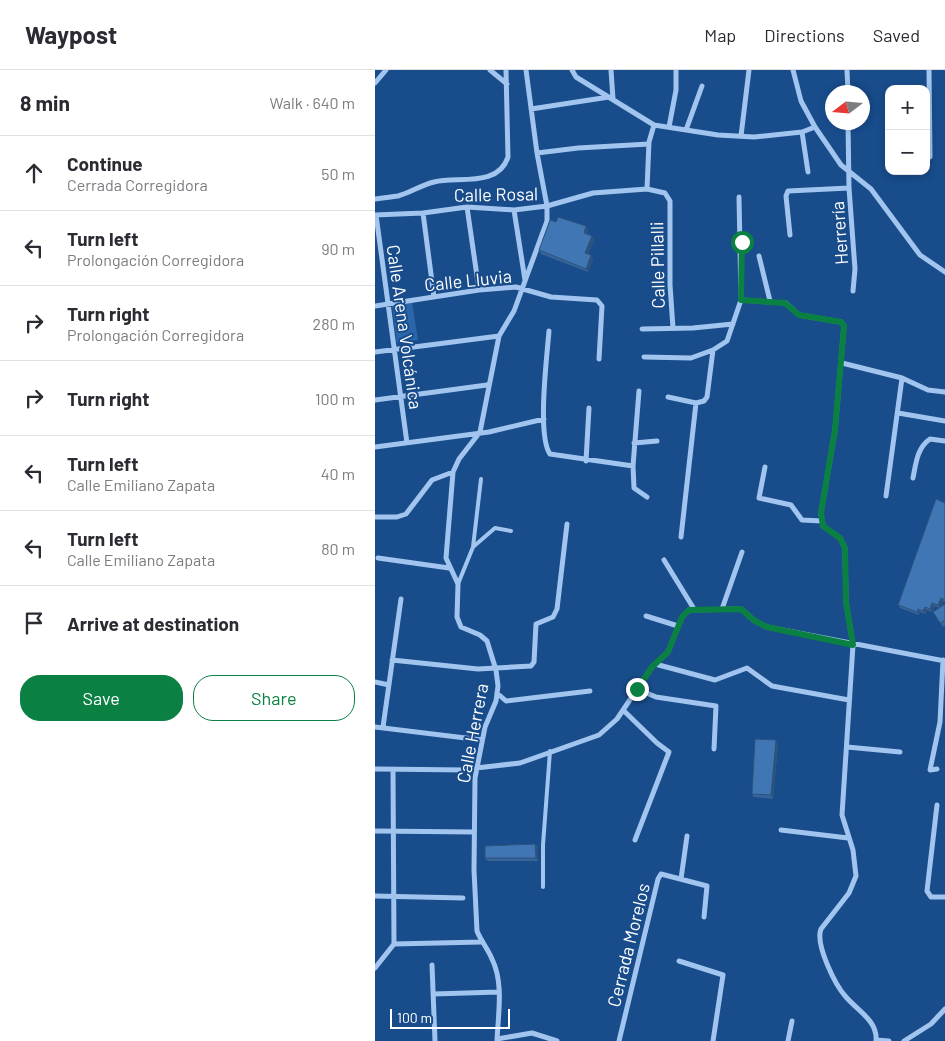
<!DOCTYPE html>
<html lang="en">
<head>
<meta charset="utf-8">
<style>
	body { margin:0; font-family:Barlow,sans-serif; background:#f2f2f3; color:#2b2b33 }
	.controls { position:absolute; right:15px; top:15px; display:grid; overflow:hidden; border-radius:10px; box-shadow:0 2px 8px #0003 }
	.controls button { width:45px; height:45px; display:grid; place-items:center; padding:0; border:0; border-bottom:1px solid #e1e1e2; background:#fff; color:#2b2b33; font:25px sans-serif }
	.compass { position:absolute; left:450px; top:15px; width:45px; height:45px; border-radius:50%; background:#fff; box-shadow:0 2px 8px #0003; rotate:254deg }
	.scale { position:absolute; left:15px; bottom:12px; width:120px; box-sizing:border-box; padding-left:5px; border:2px solid #fff; border-top:0; font-size:14px; line-height:18px; white-space:nowrap; color:#fff; -webkit-text-stroke:4px #184c8b; paint-order:stroke }
	.stop { position:absolute; width:15px; height:15px; margin:-11px; border:4px solid #0b8043; border-radius:50%; background:#fff }
	.stop.end { background:#0b8043; border-color:#fff; box-shadow:0 1px 5px #0008 }
	.list { margin:0; padding:0; list-style:none }
	h2 { display:flex; justify-content:space-between; align-items:center; height:65px; margin:0; padding:0 20px; font-size:21px }
	h2 small { font-size:16px; font-weight:400; color:#7c7c81 }
	.list li { display:grid; grid-template-columns:32px 1fr auto; gap:15px; align-items:center; box-sizing:border-box; height:75px; padding:0 20px; border-top:1px solid #e1e1e2 }
	.list b { display:block; font-size:19px; white-space:nowrap }
	.list p { margin:0; font-size:16px; white-space:nowrap; color:#7c7c81 }
	.list em { font-size:16px; font-style:normal; color:#7c7c81 }
	.actions { display:flex; gap:10px; padding:15px 20px }
	.actions a { flex:1; padding:11px 0; border:1px solid #0b8043; border-radius:20px; text-align:center; font-size:18px; color:#0b8043 }
	.actions .main { background:#0b8043; color:#fff }
	.icon { flex:none; width:28px; height:28px; fill:none; stroke:currentColor; stroke-width:2; stroke-linecap:round; stroke-linejoin:round }
	.map { position:relative; flex:none; width:570px; height:971px; overflow:hidden }
	header { display:flex; align-items:center; gap:30px; box-sizing:border-box; height:70px; padding:0 25px; background:#fff; border-bottom:1px solid #e1e1e2 }
	header strong { font-size:24px }
	nav { display:flex; gap:28px; margin-inline-start:auto; font-size:18px }
	main { display:flex }
	aside { flex:1; background:#fff }
	.map>svg:first-child { display:block }
</style>
</head>
<body>
<header>
<strong>Waypost</strong>
<nav><a>Map</a><a>Directions</a><a>Saved</a></nav>
</header>
<main>
<aside>
<h2>8 min<small>Walk · 640 m</small></h2>
<ul class="list">
<li><svg class="icon" aria-label="ahead" viewBox="0 0 24 24"><path d="M12 20V5M6 11l6-6 6 6"/></svg><div><b>Continue</b><p>Cerrada Corregidora</p></div><em>50 m</em></li>
<li><svg class="icon" aria-label="left" viewBox="0 0 24 24"><path d="M17 20v-9H6M10 6l-5 5 5 5"/></svg><div><b>Turn left</b><p>Prolongación Corregidora</p></div><em>90 m</em></li>
<li><svg class="icon" aria-label="right" viewBox="0 0 24 24"><path d="M7 20v-9h11M14 6l5 5-5 5"/></svg><div><b>Turn right</b><p>Prolongación Corregidora</p></div><em>280 m</em></li>
<li><svg class="icon" aria-label="right" viewBox="0 0 24 24"><path d="M7 20v-9h11M14 6l5 5-5 5"/></svg><div><b>Turn right</b></div><em>100 m</em></li>
<li><svg class="icon" aria-label="left" viewBox="0 0 24 24"><path d="M17 20v-9H6M10 6l-5 5 5 5"/></svg><div><b>Turn left</b><p>Calle Emiliano Zapata</p></div><em>40 m</em></li>
<li><svg class="icon" aria-label="left" viewBox="0 0 24 24"><path d="M17 20v-9H6M10 6l-5 5 5 5"/></svg><div><b>Turn left</b><p>Calle Emiliano Zapata</p></div><em>80 m</em></li>
<li><svg class="icon" aria-label="arrive" viewBox="0 0 24 24"><path d="M6 21V4h12l-3 4 3 4H6"/></svg><div><b>Arrive at destination</b></div></li>
</ul>
<div class="actions"><a class="main">Save</a><a>Share</a></div>
</aside>
<div class="map">
<svg width="570" height="971" viewBox="0 0 570 971">
	<rect width="100%" height="100%" fill="#184c8b"/>
	<path fill="#2a66a9" d="M37,232L43,270L22,273L17,235Z"/>
	<g fill="none" stroke-linecap="round" stroke-linejoin="round">
		<path stroke="#a1c5ee" stroke-width="4" d="M98,477L120,458L136,461
			M83,514L98,477L106,409
			M168,817V775L175,681"/>
		<path stroke="#a1c5ee" stroke-width="5" d="M115,0L132,14
			M197,0L201,7L279,55L343,65L379,67L427,62L440,57L466,95L496,119L545,185L570,202
			M236,0L238,29
			M418,0L426,31L440,57
			M472,0L473,22
			M554,0L555,87
			M0,13L11,0
			M156,39L234,27
			M473,52L474,118L480,199L478,221
			M294,57L301,20V0
			M311,60L327,16
			M427,62L433,102
			M366,66L374,0
			M162,83L203,78L274,74
			M272,119L274,72L279,55
			M0,129C8,128 16,127 23,126C35,123 46,115 59,112C82,106 123,118 133,87L131,0
			M92,137L104,220
			M139,140L150,210
			M48,143L59,227
			M0,145L48,143L92,137L139,140L172,136L218,123L272,119L290,123L295,131V215L298,258
			M1,145L32,373
			M415,165L411,126L413,121L474,118
			M384,186L395,231
			M366,230L411,233L424,245L466,252L469,256L460,360L446,443L448,456L465,468L470,478L471,532L478,575L467,745L478,780L481,806L474,823L446,859C440,874 460,915 471,927C483,941 503,951 501,971
			M0,236L104,220L141,217L176,227L222,230L227,236L224,289
			M267,259L318,258L358,254
			M174,261C172,286 162,366 175,384L258,396L264,321
			M0,282L124,266
			M269,287L316,288L338,280L352,271L366,230L364,127
			M467,293L527,308L553,320L570,322
			M293,327L321,333
			M0,330L112,315
			M523,343L570,351
			M259,373L282,371
			M0,377L114,362L169,349
			M211,391L214,338
			M258,396L259,418L272,427
			M390,397L384,428L416,435L427,450L447,451
			M538,408C541,393 542,378 555,369L570,371
			M511,426L527,308
			M0,447H22L31,444L57,410L78,402
			M306,467L321,333L329,331L332,327L338,280
			M3,488L74,498
			M289,490L319,539
			M347,539L367,482
			M271,546L303,556
			M17,590L103,599L156,596L159,592L161,554L178,547L182,539L192,454
			M280,594L340,610L372,598L397,616L474,630
			M0,612L14,615
			M262,619L281,627L341,636L339,679
			M122,623L131,631L215,621
			M248,640L282,673L294,682L260,770
			M0,657L107,670
			M8,657L26,529
			M472,677L525,682
			M101,698L145,693L224,665L242,649L277,597L293,582L307,547L314,540L366,539L380,551L392,557L570,591
			M0,699L92,700
			M562,699L555,700L565,652L568,590
			M562,735L552,821L556,827H570
			M406,760L473,768
			M0,761L99,762
			M306,809L312,766
			M0,826L88,828
			M19,874L106,872
			M304,891L348,905L338,971
			M57,895L60,971
			M0,898L19,874L18,699
			M58,924L124,922
			M122,969L157,963L182,971
			M501,970L514,971
			M122,971C123,945 129,913 117,889C113,879 106,871 102,861L99,800L100,708L110,657L121,631L123,616L121,600L112,571L105,565L86,557L82,547L83,514L71,488L78,402L84,389L105,362L124,266L139,241L172,151V136L162,83L151,0
			M244,971L283,809L286,804L332,816L329,847
			M413,971L417,951
			M529,971L556,954L570,939"/>
	</g>
	<path fill="#37659a" d="M213,159L212,164L220,169L213,184L216,185L218,189L213,202L166,184L164,180Z
		M570,433V532L568,531L566,537L570,534V555L568,557L558,542L564,538L560,536L557,542L552,540L551,544L545,542L544,545L525,538L523,535Z
		M403,674L398,729L379,727L377,724Z
		M160,774L163,777V791H113L110,788Z"/>
	<path fill="#2d537d" d="M211,156L213,159L211,166L209,163Z
		M217,166L220,169L212,186L210,183Z
		M216,185L218,189L213,202L211,199Z
		M566,528L568,531L565,538L563,535Z
		M557,533L560,536L557,542L555,539Z
		M550,537L552,540L551,544L548,541Z
		M543,539L545,542L544,545L542,542Z
		M401,670L403,674L398,729L396,725Z
		M160,774L163,777V791L161,788Z"/>
	<path fill="#4076b3" stroke="#2d537d" d="M183,147L211,156L209,163L217,166L210,183L216,185L211,199L164,180L175,150L181,152Z
		M561,429L570,433V530L566,528L563,535L557,533L555,539L550,537L548,541L543,539L542,542L523,535Z
		M570,534V550L565,553L558,542Z
		M380,669L401,670L396,725L377,724Z
		M160,774L161,788H110V776Z"/>
	<g fill="none" stroke-linecap="round" stroke-linejoin="round">
		<path stroke="#0b8043" stroke-width="6" d="M262,619L277,597L293,582L307,547L314,540L366,539L380,551L392,557L478,575L471,532L470,478L465,468L448,456L446,443L460,360L469,256L466,252L424,245L410,233L366,230L367,172"/>
	</g>
	<g text-anchor="middle" dominant-baseline="central" stroke-width="4" stroke-linejoin="round" paint-order="stroke">
		<g font-size="18" fill="#fff" stroke="#184c8b">
			<text transform="translate(121 124) rotate(-1)">Calle Rosal</text>
			<text transform="translate(464 163) rotate(-94)">Herrería</text>
			<text transform="translate(282 195) rotate(-91)">Calle Pillalli</text>
			<text transform="translate(93 210) rotate(-6)">Calle Lluvia</text>
			<text transform="translate(30 257) rotate(82)">Calle Arena Volcánica</text>
			<text transform="translate(97 663) rotate(-79)">Calle Herrera</text>
			<text transform="translate(253 875) rotate(-76)">Cerrada Morelos</text>
		</g>
	</g>
</svg>
<div class="controls">
<button>+</button>
<button>−</button>
</div>
<svg class="compass" viewBox="-18 -18 36 36"><path d="M0-13l5 13h-10z" fill="#e53935"/><path d="M0 13l5-13h-10z" fill="#7c7c81"/></svg>
<div class="scale">100 m</div>
<div class="stop" style="left:367px;top:172px"></div>
<div class="stop end" style="left:262px;top:619px"></div>
</div>
</main>
</body>
</html>
